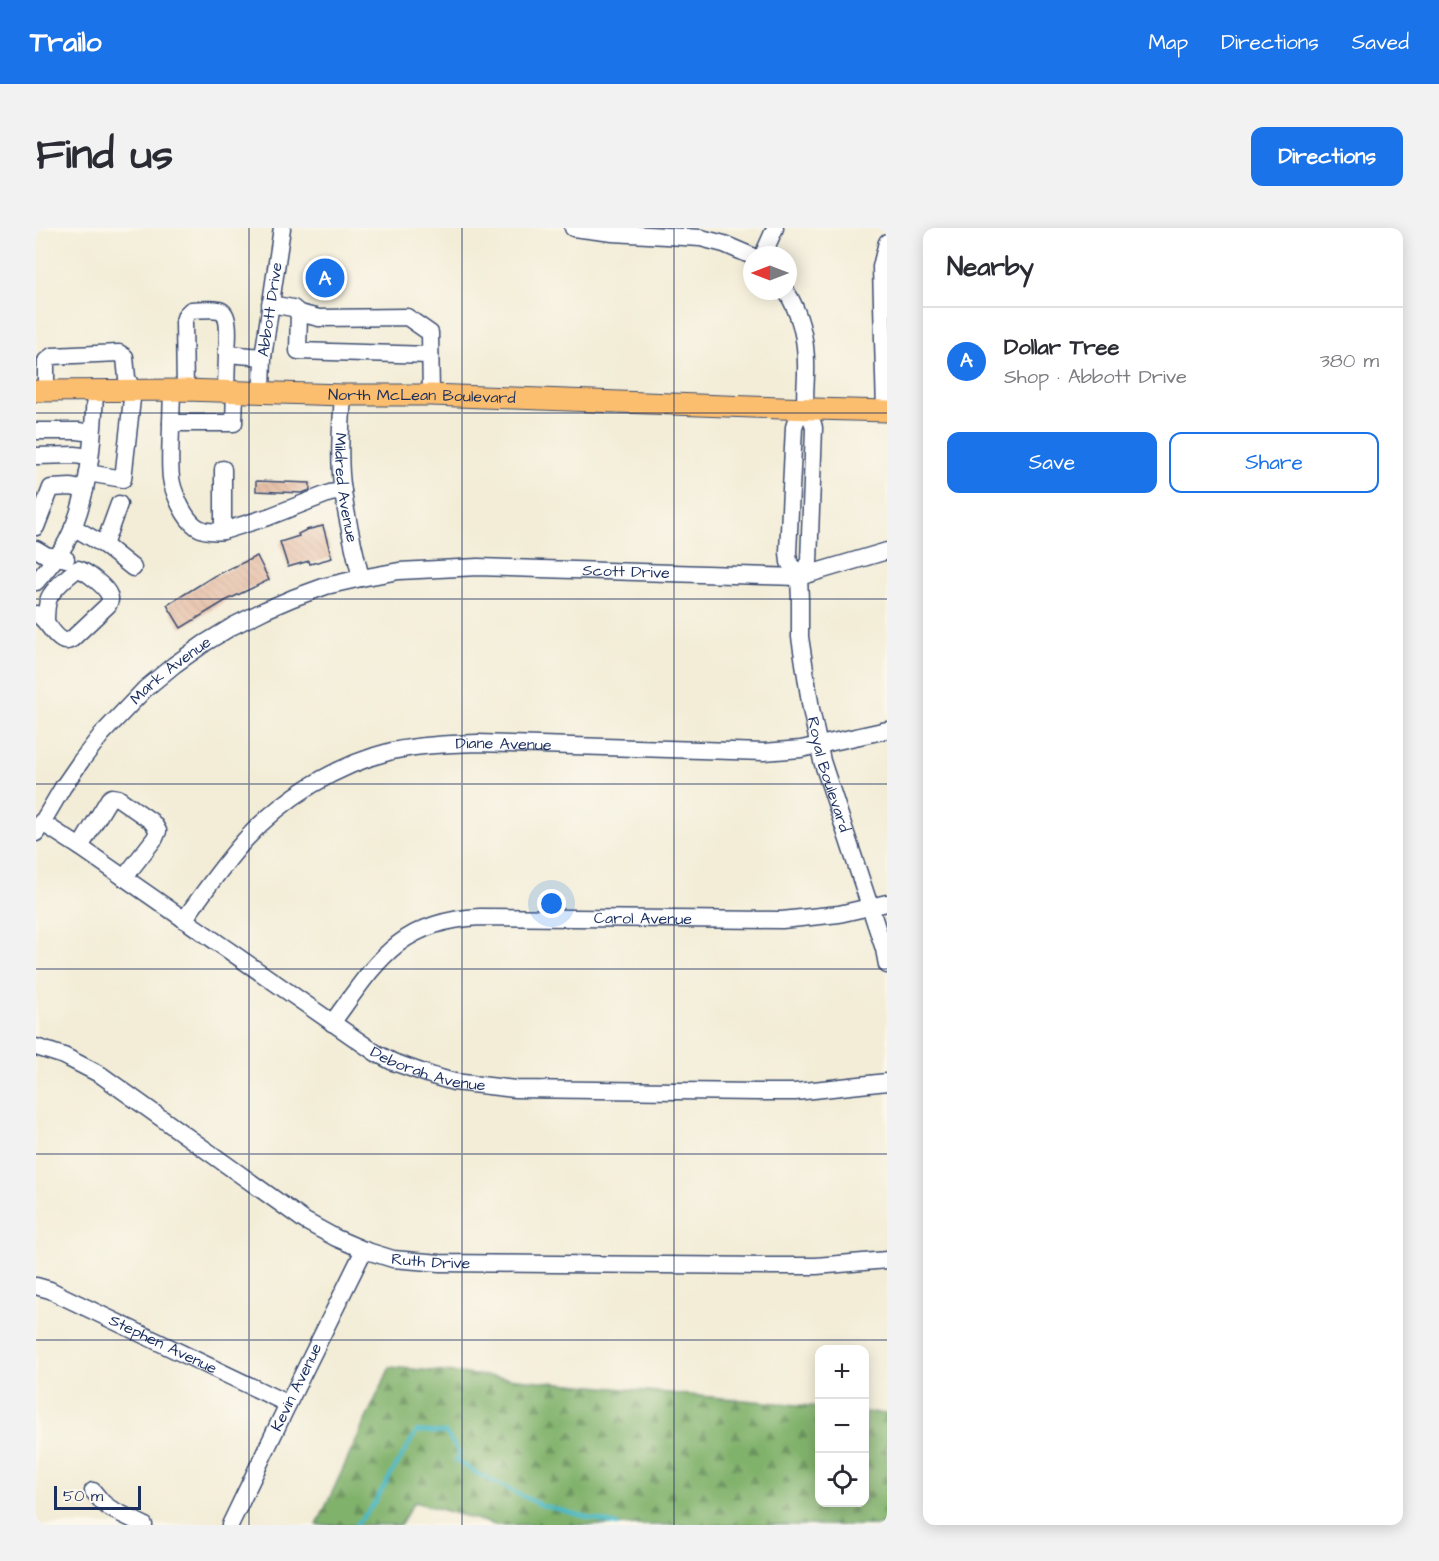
<!DOCTYPE html>
<html lang="en">
<head>
<meta charset="utf-8">
<style>
	body { margin:0; font-family:"Architects Daughter",sans-serif; background:#f2f2f3; color:#2b2b33 }
	.controls { position:absolute; right:18px; bottom:18px; display:grid; overflow:hidden; border-radius:12px; box-shadow:0 3px 15px #0003 }
	.controls button { width:54px; height:54px; display:grid; place-items:center; padding:0; border:0; border-bottom:2px solid #e1e1e2; background:#fff; color:#2b2b33; font:30px sans-serif }
	.compass { position:absolute; left:707px; top:18px; width:54px; height:54px; border-radius:50%; background:#fff; box-shadow:0 3px 15px #0003; rotate:270deg }
	.scale { position:absolute; left:18px; bottom:15px; width:87px; box-sizing:border-box; padding-left:6px; border:3px solid #1b2f5e; border-top:0; font-size:16px; line-height:21px; white-space:nowrap; color:#1b2f5e; -webkit-text-stroke:4px #fbf7ec; paint-order:stroke }
	.you { position:absolute; left:516px; top:676px; width:21px; height:21px; margin:-15px; border:4px solid #fff; border-radius:50%; background:#1a73e8; box-shadow:0 0 0 9px #1a73e833 }
	.badge { display:grid; place-items:center; width:39px; height:39px; border-radius:50%; background:#1a73e8; color:#fff; font-size:20px; font-weight:700 }
	.pin { position:absolute; translate:-50% -50%; border:3px solid #fff; box-shadow:0 2px 6px #0006 }
	.list { margin:0; padding:0; list-style:none }
	h2 { display:flex; justify-content:space-between; align-items:center; height:78px; margin:0; padding:0 24px; font-size:26px }
	h2 small { font-size:20px; font-weight:400; color:#7c7c81 }
	.list li { display:grid; grid-template-columns:39px 1fr auto; gap:18px; align-items:center; box-sizing:border-box; height:108px; padding:0 24px; border-top:2px solid #e1e1e2 }
	.list b { display:block; font-size:22px; white-space:nowrap }
	.list p { margin:0; font-size:20px; white-space:nowrap; color:#7c7c81 }
	.list em { font-size:20px; font-style:normal; color:#7c7c81 }
	.actions { display:flex; gap:12px; padding:18px 24px }
	.actions a { flex:1; padding:14px 0; border:2px solid #1a73e8; border-radius:12px; text-align:center; font-size:21px; color:#1a73e8 }
	.actions .main { background:#1a73e8; color:#fff }
	.icon { flex:none; width:33px; height:33px; fill:none; stroke:currentColor; stroke-width:2; stroke-linecap:round; stroke-linejoin:round }
	.map { position:relative; flex:none; width:851px; height:1297px; overflow:hidden; border-radius:12px }
	header { display:flex; align-items:center; gap:36px; box-sizing:border-box; height:84px; padding:0 30px; background:#1a73e8; color:#fff }
	header strong { font-size:28px }
	nav { display:flex; gap:33px; margin-inline-start:auto; font-size:21px }
	.intro { display:flex; align-items:center; justify-content:space-between; box-sizing:border-box; height:144px; padding:0 36px }
	h1 { margin:0; font-size:42px }
	.button { padding:15px 27px; border-radius:12px; background:#1a73e8; color:#fff; font-size:21px; font-weight:700 }
	main { display:flex; gap:36px; padding:0 36px }
	aside { flex:1; background:#fff; border-radius:12px; box-shadow:0 3px 15px #0003 }
	.map>svg:first-child { display:block }
</style>
</head>
<body>
<header>
<strong>Trailo</strong>
<nav><a>Map</a><a>Directions</a><a>Saved</a></nav>
</header>
<div class="intro"><h1>Find us</h1><a class="button">Directions</a></div>
<main>
<div class="map">
<svg width="851" height="1297" viewBox="0 0 851 1297">
	<defs>
		<pattern id="forest-firs" width="22" height="20" patternUnits="userSpaceOnUse" patternTransform="scale(1.5)"><rect width="22" height="20" fill="#81b26c"/><path d="M5 1l3.5 6h-7zM16 11l3.5 6h-7z" fill="#69915c"/></pattern>
		<pattern id="building-back-hatch" width="6" height="6" patternUnits="userSpaceOnUse" patternTransform="scale(1.5)"><rect width="6" height="6" fill="#e3b499"/><path d="M-1 5l2 2M0 0l6 6M5-1l2 2" fill="none" stroke="#c29b86"/></pattern>
	</defs>
	<rect width="100%" height="100%" fill="#fbf7ec"/>
	<filter id="ink" filterUnits="userSpaceOnUse"><feTurbulence type="fractalNoise" baseFrequency=".0167" numOctaves="2"/><feDisplacementMap in="SourceGraphic" scale="12" xChannelSelector="R" yChannelSelector="G"/><feConvolveMatrix kernelMatrix="1 2 1 2 8 2 1 2 1" color-interpolation-filters="sRGB"/></filter>
	<filter id="wash" filterUnits="userSpaceOnUse"><feTurbulence type="fractalNoise" baseFrequency=".008" numOctaves="4" result="noise"/><feDisplacementMap in="SourceGraphic" scale="24" xChannelSelector="R" yChannelSelector="G"/><feGaussianBlur stdDeviation="1.35" result="paint"/><feColorMatrix in="noise" values="0 0 0 0 0 0 0 0 0 0 0 0 0 0 0 0 0 1.4 0 .05"/><feComposite in="paint" operator="in"/></filter>
	<g filter="url(#wash)">
		<rect width="100%" height="100%" fill="#f3edd7"/>
		<path fill="url(#forest-firs)" stroke="#4e7065" stroke-width="1.5" d="M354,1139L783,1179L784,1274H828L829,1184L851,1186V1297H460L378,1274L364,1297H281Z"/>
		<g fill="none" stroke-linecap="round" stroke-linejoin="round">
			<path stroke="#4cb9c7" stroke-width="4" d="M320,1297L335,1280L381,1203L410,1205L423,1225L420,1233L442,1246L505,1277L581,1297"/>
		</g>
		<g id="blocks">
			<path fill="url(#building-back-hatch)" d="M220,253L274,255V262L266,265L220,263Z
				M287,298L296,330L274,336L273,333L252,339L244,314L263,308L262,306L270,302Z
				M221,328L233,352L189,373L145,400L131,377L178,348Z"/>
		</g>
	</g>
	<g filter="url(#ink)">
		<use href="#blocks" fill-opacity="0" stroke="#3b4c70" stroke-width="1.5"/>
		<g fill="none" stroke-linecap="round" stroke-linejoin="round">
			<g stroke="#3b4c70" stroke-width="19">
				<g id="minor">
					<path d="M537,0L577,5L665,10L688,16L716,28"/>
					<path d="M727,27L739,0"/>
					<path id="s1" d="M750,63C766,88 771,115 770,145C770,155 768,168 770,178C771,185 777,192 778,200L773,334L763,349L764,372V409L775,481L786,533L848,721L851,737"/>
					<path d="M234,76L257,80L263,85L283,90L371,89L394,105L395,167"/>
					<path d="M263,85L262,123L394,127"/>
					<path d="M136,162L135,195H198L199,163"/>
					<path d="M149,162L148,93L150,87L155,82C164,82 175,80 183,82C196,85 191,115 191,126"/>
					<path d="M190,162L191,126L227,129"/>
					<path d="M10,163V133L16,128L83,125L89,129L91,150L97,162L87,251L52,245"/>
					<path id="s2" d="M226,163L227,129L246,0"/>
					<path id="s3" d="M307,167C305,198 302,232 307,264C311,293 318,321 325,350"/>
					<path d="M849,183L845,39L851,14"/>
					<path d="M135,195C135,213 133,232 135,250C136,260 140,268 144,277C154,297 163,306 187,303L232,289L294,265L307,263"/>
					<path d="M0,203H42L56,205"/>
					<path d="M0,228L39,227L53,229"/>
					<path d="M0,299L15,260L35,259L49,262"/>
					<path d="M37,299L68,317L97,340"/>
					<path d="M187,303V241"/>
					<path d="M68,317L83,276"/>
					<path d="M0,321L10,327L30,331"/>
					<path d="M763,349L753,334L752,324L758,199L760,193L769,180"/>
					<path d="M0,354C11,341 23,328 31,313C54,268 57,212 59,163"/>
					<path d="M0,386C11,391 16,407 26,412C30,414 32,413 36,411L72,377C74,372 75,372 73,367C70,359 50,343 42,341C34,346 17,361 13,370C10,377 10,387 10,395"/>
					<path id="s4" d="M5,594L44,619L340,825L357,834L397,848L418,854L479,861L723,864H759L851,854"/>
					<path id="s5" d="M0,605L27,559L45,533L66,506L109,461L138,437L169,415L197,398L229,382L257,370L290,358L325,350L363,343L442,339L763,349L851,323"/>
					<path d="M44,619L73,571L76,569L82,570L115,593L119,598L122,603L119,610L88,650"/>
					<path id="s6" d="M148,692C167,665 187,637 209,612C247,570 300,537 356,523C384,517 413,516 442,515L728,524L765,521L851,502"/>
					<path id="s7" d="M296,795C340,735 362,693 444,689L746,692L803,686L851,675"/>
					<path id="s8" d="M0,819L28,828L65,847L269,993L300,1010L328,1022L357,1031L404,1035L732,1038H780L851,1032"/>
					<path id="s9" d="M0,1058L14,1062L28,1069L252,1176"/>
					<path d="M57,1263L67,1275L75,1281L108,1297"/>
					<path id="s10" d="M194,1297L252,1176L328,1022"/>
				</g>
			</g>
			<g stroke="#3b4c70" stroke-width="23">
				<g id="major">
					<path id="s11" d="M0,163L149,162L307,167H395L744,180L851,183"/>
				</g>
			</g>
			<use href="#minor" stroke="#fff" stroke-width="16"/>
			<use href="#major" stroke="#fbbd6e" stroke-width="21"/>
		</g>
	</g>
	<path fill="none" stroke="#1b2f5e" stroke-width="1.5" stroke-opacity="0.55" d="M213,0V1297M426,0V1297M638,0V1297M0,185H851M0,371H851M0,556H851M0,741H851M0,926H851M0,1112H851"/>
	<g text-anchor="middle" dominant-baseline="central" stroke-width="6" stroke-linejoin="round" paint-order="stroke">
		<g font-size="16" fill="#1b2f5e" stroke="#fbf7ec">
			<text stroke="none"><textPath href="#s2" startOffset="82">Abbott Drive</textPath></text>
			<text stroke="none"><textPath href="#s11" startOffset="386">North McLean Boulevard</textPath></text>
			<text stroke="none"><textPath href="#s3" startOffset="93">Mildred Avenue</textPath></text>
			<text stroke="none"><textPath href="#s5" startOffset="693">Scott Drive</textPath></text>
			<text stroke="none"><textPath href="#s5" startOffset="213">Mark Avenue</textPath></text>
			<text stroke="none"><textPath href="#s6" startOffset="387">Diane Avenue</textPath></text>
			<text stroke="none"><textPath href="#s1" startOffset="495">Royal Boulevard</textPath></text>
			<text stroke="none"><textPath href="#s7" startOffset="354">Carol Avenue</textPath></text>
			<text stroke="none"><textPath href="#s4" startOffset="462">Deborah Avenue</textPath></text>
			<text stroke="none"><textPath href="#s8" startOffset="456">Ruth Drive</textPath></text>
			<text stroke="none"><textPath href="#s9" startOffset="140">Stephen Avenue</textPath></text>
			<text stroke="none"><textPath href="#s10" startOffset="153">Kevin Avenue</textPath></text>
		</g>
	</g>
</svg>
<div class="controls">
<button>+</button>
<button>−</button>
<button><svg class="icon" aria-label="locate" viewBox="0 0 24 24"><circle cx="12" cy="12" r="6"/><path d="M12 2v4M12 18v4M2 12h4M18 12h4"/></svg></button>
</div>
<svg class="compass" viewBox="-18 -18 36 36"><path d="M0-13l5 13h-10z" fill="#e53935"/><path d="M0 13l5-13h-10z" fill="#7c7c81"/></svg>
<div class="scale">50 m</div>
<div class="you"></div>
<div class="pin badge" style="left:289px;top:50px">A</div>
</div>
<aside>
<h2>Nearby<small></small></h2>
<ul class="list">
<li><span class="badge">A</span><div><b>Dollar Tree</b><p>Shop · Abbott Drive</p></div><em>380 m</em></li>
</ul>
<div class="actions"><a class="main">Save</a><a>Share</a></div>
</aside>
</main>
</body>
</html>
